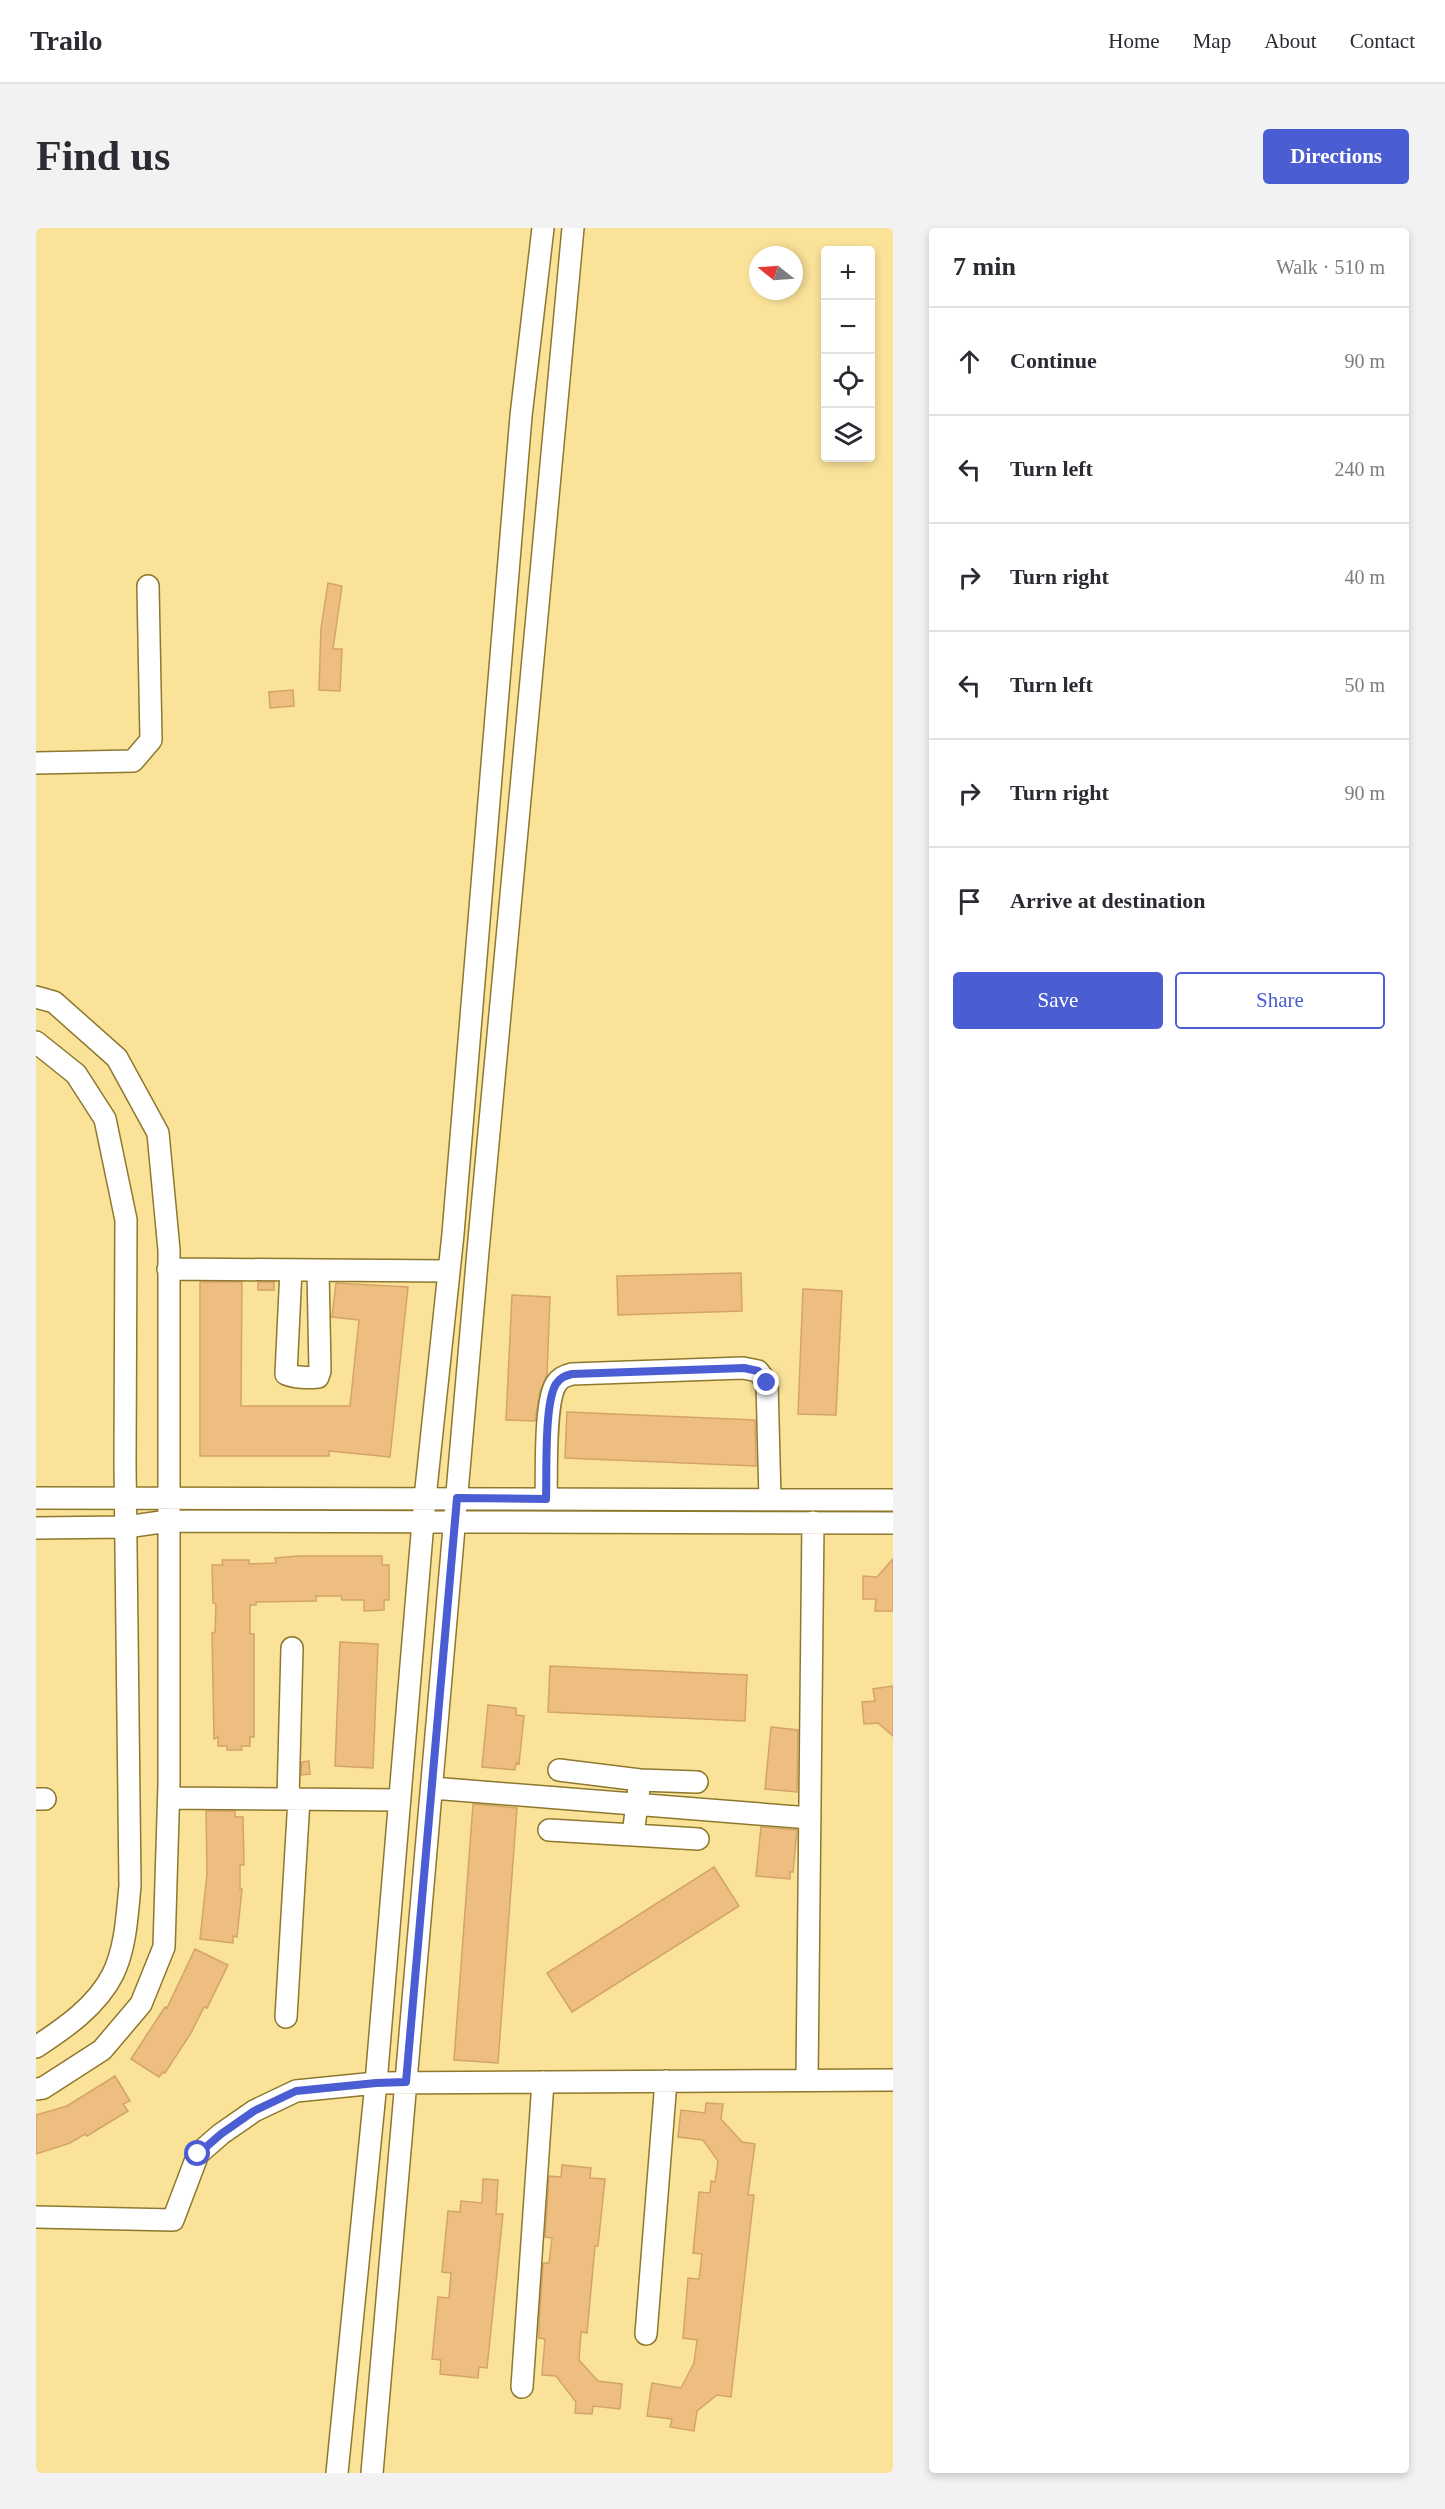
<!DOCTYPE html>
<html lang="en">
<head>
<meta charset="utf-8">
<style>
	body { margin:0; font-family:"Times New Roman",serif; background:#f2f2f3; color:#2b2b33 }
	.controls { position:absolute; right:18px; top:18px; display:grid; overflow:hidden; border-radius:6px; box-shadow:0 3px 9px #0003 }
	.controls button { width:54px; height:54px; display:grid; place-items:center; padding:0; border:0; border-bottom:2px solid #e1e1e2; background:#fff; color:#2b2b33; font:30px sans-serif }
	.compass { position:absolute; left:713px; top:18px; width:54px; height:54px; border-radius:50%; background:#fff; box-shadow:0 3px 9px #0003; rotate:287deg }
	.stop { position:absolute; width:18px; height:18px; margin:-14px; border:4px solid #4b5dd2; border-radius:50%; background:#fff }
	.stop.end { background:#4b5dd2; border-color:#fff; box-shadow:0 2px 6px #0008 }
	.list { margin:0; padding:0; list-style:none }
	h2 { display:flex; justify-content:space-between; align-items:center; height:78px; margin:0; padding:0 24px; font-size:26px }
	h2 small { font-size:20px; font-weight:400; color:#7c7c81 }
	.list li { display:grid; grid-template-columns:39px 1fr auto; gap:18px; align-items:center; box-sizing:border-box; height:108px; padding:0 24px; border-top:2px solid #e1e1e2 }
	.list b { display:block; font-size:22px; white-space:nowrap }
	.list em { font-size:20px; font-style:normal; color:#7c7c81 }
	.actions { display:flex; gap:12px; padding:18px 24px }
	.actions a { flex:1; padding:14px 0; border:2px solid #4b5dd2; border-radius:6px; text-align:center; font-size:21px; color:#4b5dd2 }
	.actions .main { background:#4b5dd2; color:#fff }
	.icon { flex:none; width:33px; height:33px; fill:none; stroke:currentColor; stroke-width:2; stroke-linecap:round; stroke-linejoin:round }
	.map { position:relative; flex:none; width:857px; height:2245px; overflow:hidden; border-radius:6px }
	header { display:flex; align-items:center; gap:36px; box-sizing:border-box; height:84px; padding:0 30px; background:#fff; border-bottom:2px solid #e1e1e2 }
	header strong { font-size:28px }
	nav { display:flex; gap:33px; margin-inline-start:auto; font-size:21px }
	.intro { display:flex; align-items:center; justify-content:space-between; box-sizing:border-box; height:144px; padding:0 36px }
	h1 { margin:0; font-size:42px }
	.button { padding:15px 27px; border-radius:6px; background:#4b5dd2; color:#fff; font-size:21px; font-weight:700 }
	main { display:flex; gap:36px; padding:0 36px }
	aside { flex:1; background:#fff; border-radius:6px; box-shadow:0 3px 9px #0003 }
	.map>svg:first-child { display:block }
</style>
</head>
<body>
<header>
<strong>Trailo</strong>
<nav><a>Home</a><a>Map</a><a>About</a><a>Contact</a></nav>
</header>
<div class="intro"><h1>Find us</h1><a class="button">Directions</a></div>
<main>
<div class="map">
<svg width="857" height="2245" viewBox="0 0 857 2245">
	<rect width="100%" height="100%" fill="#fae299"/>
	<path fill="#eebe81" stroke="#d3a468" stroke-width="1.5" d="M292,355L306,358L297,421H306L304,463L283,462L285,400Z
		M257,462L258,478L234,480L233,464Z
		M705,1045L706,1083L582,1087L581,1048Z
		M164,1054H206L205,1178H314L323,1092L296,1089L300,1055L372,1059L354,1229L293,1223V1228H164Z
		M222,1054H238V1062H222Z
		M767,1061L806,1063L800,1187L762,1186Z
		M476,1067L514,1069L511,1147L504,1163L499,1193L470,1192Z
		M531,1184L719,1192L720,1238L529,1230Z
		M263,1328H346V1337H353V1372H348V1382L328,1383V1372H306L305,1368H280V1373L220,1374V1377H214V1406H218V1509H214V1518H205L206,1522H191V1518H182V1509L178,1511L176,1405L179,1404L180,1376L177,1375L176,1337H187L186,1332H213V1336L240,1335L239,1330Z
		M857,1331V1383H839L840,1371H827V1348L841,1349Z
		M304,1414L342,1416L337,1540L299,1538Z
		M514,1438L711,1447L709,1493L512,1484Z
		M857,1458V1508L842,1495L828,1496L826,1474L839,1473L837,1461Z
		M452,1477L480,1480V1487L488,1488L483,1536L480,1535L479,1542L446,1539Z
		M735,1499L762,1502L761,1564L729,1561Z
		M273,1533L274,1546L265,1547L266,1534Z
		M437,1576L481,1580L462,1835L418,1832Z
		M170,1583H199V1589H207L208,1637H204V1661H206L201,1709L197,1708V1715L164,1711L171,1646Z
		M725,1599L761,1602L757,1644H754V1651L720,1648Z
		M678,1639L703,1678L536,1784L511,1745Z
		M159,1721L192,1737L171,1780L168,1779L155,1805L129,1845L127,1844L123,1849L95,1831L129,1779L131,1780Z
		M79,1848L94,1873L87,1876L92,1883L51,1908L49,1906L34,1915L0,1926V1887L31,1878Z
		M670,1875L687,1876L685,1891L706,1914L719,1916L712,1967H718L695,2169L681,2167L661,2183L658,2203L634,2199L636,2191L611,2188L616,2155L645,2160L658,2135L661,2112L647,2110L652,2050L663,2051L666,2026L657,2025L663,1964L674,1965L675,1953L679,1954L682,1933L667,1912L642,1909L645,1882L669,1885Z
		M526,1937L555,1940L554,1950L569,1951L562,2018H559L551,2105L545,2104L543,2132L562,2153L586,2156L584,2181L557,2178L556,2186L539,2185L540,2174L520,2148L506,2147L509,2111L503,2110V2096L507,2035H513L516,2010L509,2009L513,1948L525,1949Z
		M447,1951L462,1952L460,1986H467L451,2140L443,2139L442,2150L404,2146L405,2132L396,2131L402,2069L413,2070L415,2045L406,2044L412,1983L424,1984L425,1973L446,1975Z"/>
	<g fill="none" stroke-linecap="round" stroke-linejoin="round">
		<g stroke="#8e782e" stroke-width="24">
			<path id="minor" d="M0,535L97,533L115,512L112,358
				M0,769L18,774L81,830L122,905L133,1022V1556L128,1719L105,1776L66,1822L7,1860L0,1861
				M0,814L40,846L69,891L90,992L89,1235L94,1658C91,1687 90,1719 77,1746C61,1778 29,1800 0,1819
				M132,1041L413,1043
				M255,1042L250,1146C260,1150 271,1150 282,1149L284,1143L282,1042
				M0,1270L857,1272
				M510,1271C511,1246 508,1175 520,1156C524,1150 528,1148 536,1146L707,1140L722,1143L731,1155L734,1271
				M0,1300L90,1299L132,1293L857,1295
				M523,1542L604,1552
				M396,1560L774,1590
				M133,1570L364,1572
				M0,1571H9
				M252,1571L256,1420
				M513,1602L597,1607L604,1552L661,1554
				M597,1607L662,1611
				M250,1789L263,1571
				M771,1852L777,1294
				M0,1989L137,1992L162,1926L185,1906L218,1883L260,1863L340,1855L857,1852
				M610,2106L630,1853
				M486,2159L507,1854
				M301,2245L340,1855L389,1270L417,1006L485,188L507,0
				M336,2245L442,1023L537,0"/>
		</g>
		<use href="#minor" stroke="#fff" stroke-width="21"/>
	</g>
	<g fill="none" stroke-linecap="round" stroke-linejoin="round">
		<path stroke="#4b5dd2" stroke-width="8" d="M162,1926L185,1906L218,1883L260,1863L340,1855L370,1854L421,1270L510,1271C511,1246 508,1175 520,1156C524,1150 528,1148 536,1146L708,1140L722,1143L731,1155"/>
	</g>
</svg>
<div class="controls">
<button>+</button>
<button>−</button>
<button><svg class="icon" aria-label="locate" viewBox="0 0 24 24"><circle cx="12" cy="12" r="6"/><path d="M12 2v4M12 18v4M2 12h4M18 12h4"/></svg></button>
<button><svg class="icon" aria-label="layers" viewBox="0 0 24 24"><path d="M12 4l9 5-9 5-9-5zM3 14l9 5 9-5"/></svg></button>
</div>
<svg class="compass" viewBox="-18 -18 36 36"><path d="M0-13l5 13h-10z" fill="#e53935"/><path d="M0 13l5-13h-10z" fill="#7c7c81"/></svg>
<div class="stop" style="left:162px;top:1926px"></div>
<div class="stop end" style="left:731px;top:1155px"></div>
</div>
<aside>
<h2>7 min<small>Walk · 510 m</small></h2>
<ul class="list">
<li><svg class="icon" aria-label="ahead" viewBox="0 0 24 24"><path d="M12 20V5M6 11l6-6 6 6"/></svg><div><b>Continue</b></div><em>90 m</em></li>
<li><svg class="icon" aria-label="left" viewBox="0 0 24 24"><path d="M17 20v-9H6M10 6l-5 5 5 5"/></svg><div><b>Turn left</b></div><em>240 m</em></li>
<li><svg class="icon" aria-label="right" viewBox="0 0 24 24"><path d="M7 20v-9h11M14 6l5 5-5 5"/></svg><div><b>Turn right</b></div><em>40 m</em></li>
<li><svg class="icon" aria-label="left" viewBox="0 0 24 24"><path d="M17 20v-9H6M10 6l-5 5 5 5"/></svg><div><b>Turn left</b></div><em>50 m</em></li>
<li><svg class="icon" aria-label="right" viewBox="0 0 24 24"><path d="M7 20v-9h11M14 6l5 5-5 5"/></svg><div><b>Turn right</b></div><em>90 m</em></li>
<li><svg class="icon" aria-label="arrive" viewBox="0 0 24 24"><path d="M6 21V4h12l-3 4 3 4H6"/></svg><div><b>Arrive at destination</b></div></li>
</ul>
<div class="actions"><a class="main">Save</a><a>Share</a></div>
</aside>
</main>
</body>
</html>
